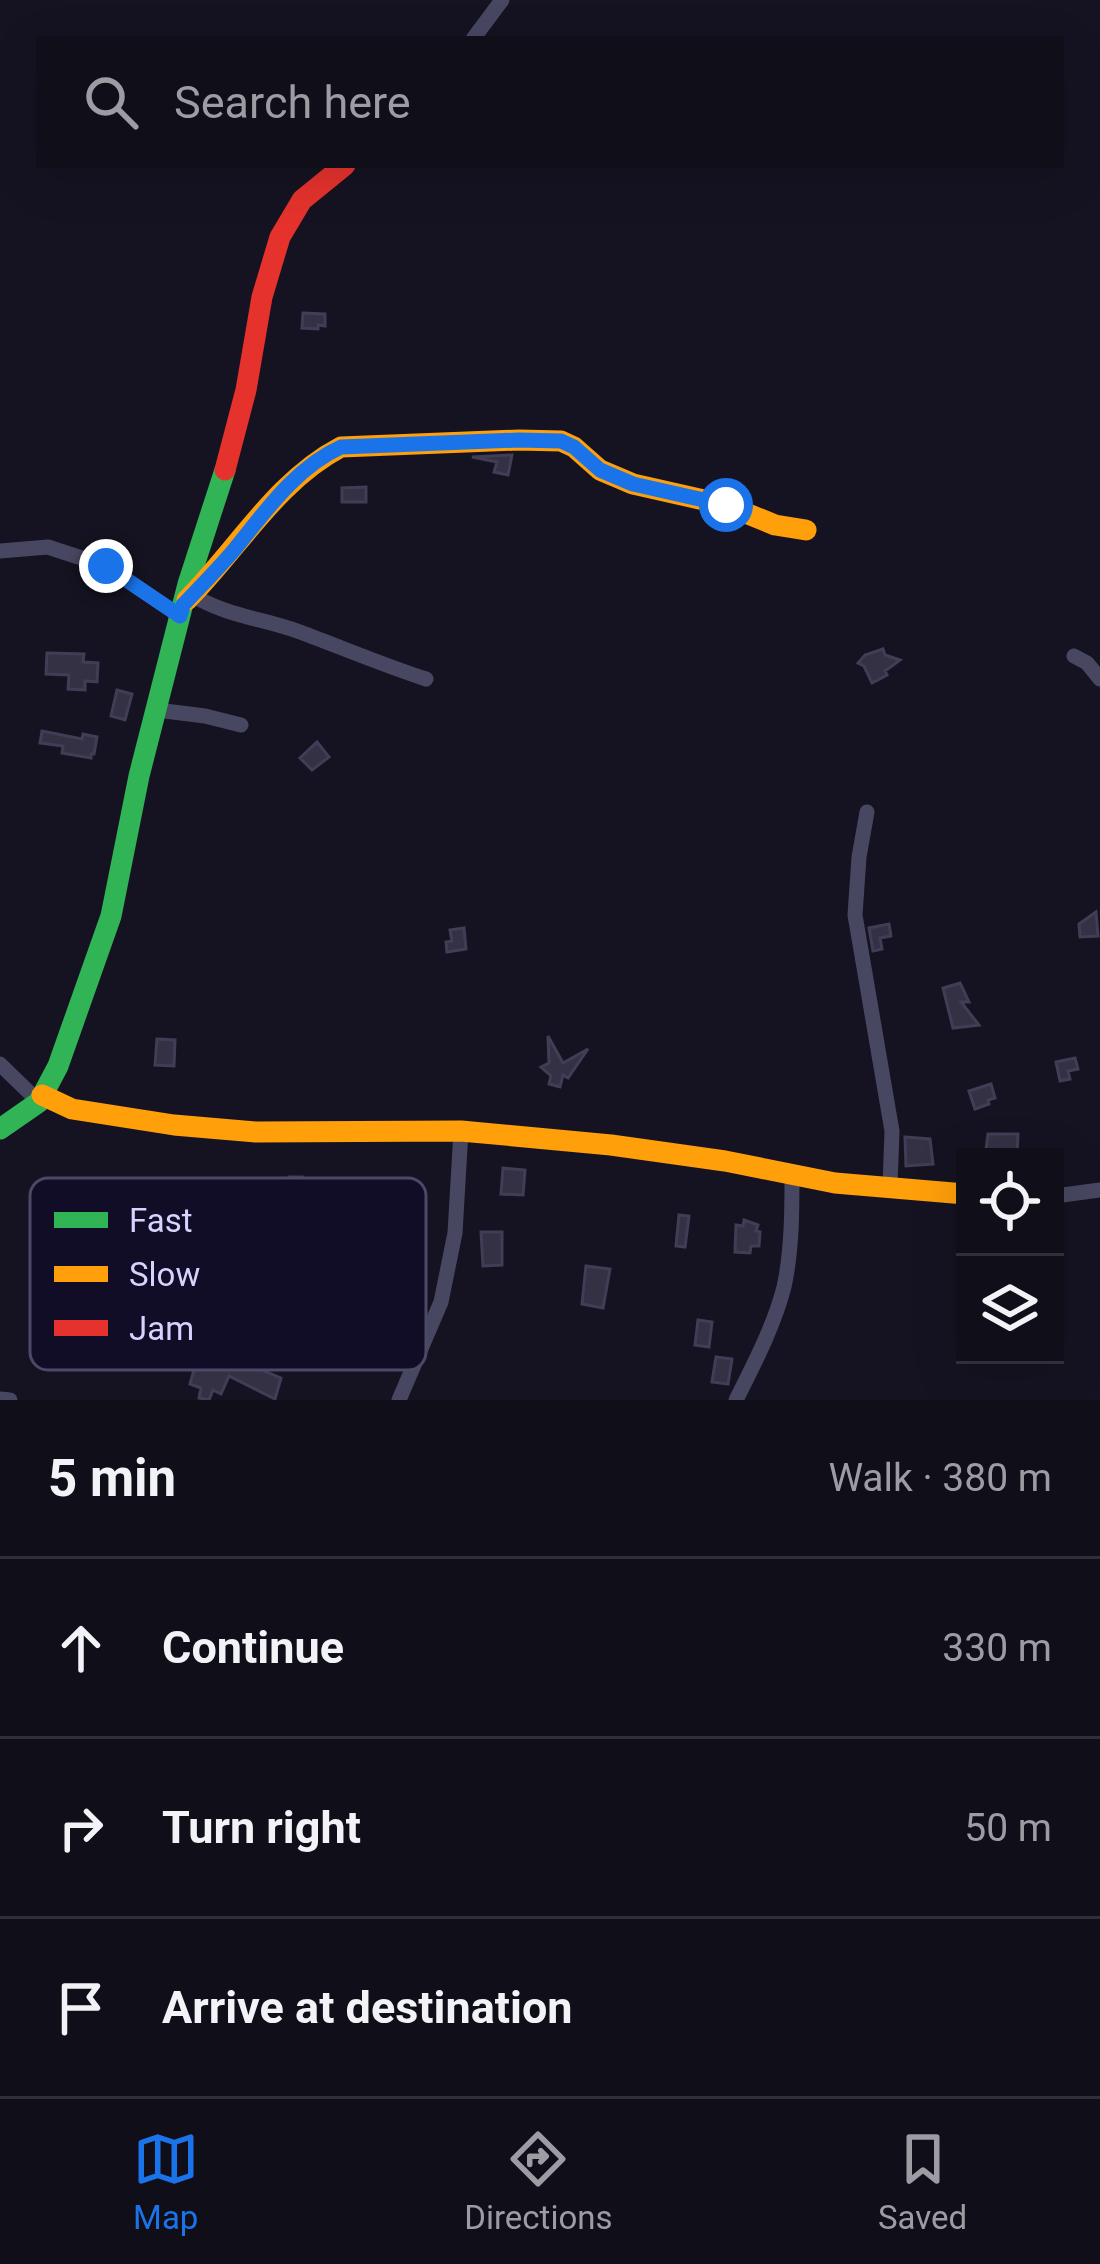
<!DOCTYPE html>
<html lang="en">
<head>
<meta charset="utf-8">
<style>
	body { margin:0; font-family:Roboto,sans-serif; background:#1e1c26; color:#f1f3f6 }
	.controls { position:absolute; right:36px; bottom:36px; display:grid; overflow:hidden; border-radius:0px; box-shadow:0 12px 48px #0002 }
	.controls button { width:108px; height:108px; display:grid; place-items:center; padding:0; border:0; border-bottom:3px solid #302e38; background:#100e19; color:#f1f3f6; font:60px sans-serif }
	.stop { position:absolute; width:36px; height:36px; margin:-27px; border:9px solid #1a73e8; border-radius:50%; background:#fff }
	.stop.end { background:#1a73e8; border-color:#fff; box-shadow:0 3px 12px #0008 }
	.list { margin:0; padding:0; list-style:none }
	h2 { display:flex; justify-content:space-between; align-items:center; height:156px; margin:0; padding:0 48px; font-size:51px }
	h2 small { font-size:39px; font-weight:400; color:#9c9ca2 }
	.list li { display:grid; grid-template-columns:78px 1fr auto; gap:36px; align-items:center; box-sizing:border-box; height:180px; padding:0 48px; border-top:3px solid #302e38 }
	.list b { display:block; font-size:45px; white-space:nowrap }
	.list em { font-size:39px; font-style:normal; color:#9c9ca2 }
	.icon { flex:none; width:66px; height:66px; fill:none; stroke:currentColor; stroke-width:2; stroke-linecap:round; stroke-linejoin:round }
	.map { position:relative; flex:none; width:1100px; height:1400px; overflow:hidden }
	.search { position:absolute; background:#100e19; box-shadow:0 12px 48px #0002; left:36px; right:36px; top:36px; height:132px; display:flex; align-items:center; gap:30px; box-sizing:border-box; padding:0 42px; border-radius:0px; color:#9c9ca2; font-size:45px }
	.sheet { height:696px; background:#100e19 }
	nav { display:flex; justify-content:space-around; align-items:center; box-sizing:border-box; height:168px; border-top:3px solid #302e38; background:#100e19; font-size:33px; color:#9c9ca2 }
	nav a { display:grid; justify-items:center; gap:6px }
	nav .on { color:#1a73e8 }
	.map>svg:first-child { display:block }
</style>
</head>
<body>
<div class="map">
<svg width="1100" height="1400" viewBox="0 0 1100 1400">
	<rect width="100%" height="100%" fill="#151321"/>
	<path fill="#333143" stroke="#413d56" stroke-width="3" d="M303,313L325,314V326L318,325V329L302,328Z
		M512,455L508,475L494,472L497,462L472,457Z
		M366,487V502H342V488Z
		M883,649L885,655L900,660L885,671L887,675L872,683L864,666L858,663L865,655Z
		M47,653L84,654L83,662L98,663L97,682L85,681V690L68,689L69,675L46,674Z
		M117,690L132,694L125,720L111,716Z
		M42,731L82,739L83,734L97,737L94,754H91V758L62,753L63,746L40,743Z
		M317,742L329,757L312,770L300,758Z
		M1096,912L1098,936L1080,937L1079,924Z
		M889,924L891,936L880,938L882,949L873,951L869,928Z
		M464,928L466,949L447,952L446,942L452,941L450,930Z
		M960,983L969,1002H961L979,1025L953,1028L943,988Z
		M548,1036L563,1063L588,1049L568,1078L563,1075L560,1087L549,1084L551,1076L541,1067L549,1063Z
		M157,1039L175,1040L174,1066L155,1065Z
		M1075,1058L1078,1069L1068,1071L1070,1079L1060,1081L1056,1062Z
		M991,1084L995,1098L988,1100L989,1104L975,1109L969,1091Z
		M988,1134H1018L1017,1157H985Z
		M905,1137L930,1139L933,1164L906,1166Z
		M503,1168L525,1170L523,1195L501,1194Z
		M289,1177H302L301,1206H288Z
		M679,1215L689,1216L685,1247L676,1246Z
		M744,1220L758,1225L756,1231L760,1232L759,1246H751L750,1253L735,1252L736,1225L743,1226Z
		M481,1232H502V1265L483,1266Z
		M586,1266L610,1269L603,1308L582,1304Z
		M698,1320L712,1322L709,1347L695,1345Z
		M201,1344L235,1354L234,1358L281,1378L275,1399L229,1376L221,1394L213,1390L209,1400L199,1398L201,1388L190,1384Z
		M716,1357L732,1359L728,1384L712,1382Z"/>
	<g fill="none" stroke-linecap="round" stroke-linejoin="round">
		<path stroke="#474762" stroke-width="15" d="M473,39L502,0
			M0,551L48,547L106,566L180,616
			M192,595C229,617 262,618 300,632C343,648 383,665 426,679
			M1074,656L1087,663L1100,679
			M157,710L205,716L241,725
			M867,812L859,857L855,915L892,1131L890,1186
			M0,1064L39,1102
			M1055,1196L1100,1190
			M0,1399L10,1400
			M399,1400L441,1302L455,1233L461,1131
			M736,1400C754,1364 774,1326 784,1287C792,1250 792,1211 792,1173"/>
		<path stroke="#30b455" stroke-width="21" d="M0,1129L39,1102L58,1066L111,916L139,776L188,584L225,470"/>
		<path stroke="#ff9f0a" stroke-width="21" d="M187,600C238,549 276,481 341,447L519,440L561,441L574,447L600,470L633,484L726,505L775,525L806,530
			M42,1095L72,1109L174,1125L256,1132L461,1131L611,1145L725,1161L835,1183L965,1194"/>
		<path stroke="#e5322d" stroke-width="21" d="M225,470L246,390L262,297L280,237L302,200L345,165"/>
	</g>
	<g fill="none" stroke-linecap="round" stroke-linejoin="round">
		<path stroke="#1a73e8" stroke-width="15" d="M106,566L180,616L183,605C200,587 218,569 234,550C265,512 295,468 341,447L519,440L561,441L574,447L600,470L633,484L726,505"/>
	</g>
	<rect x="30" y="1178" width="396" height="192" rx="18" fill="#110d27" stroke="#4c4868" stroke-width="3"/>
	<rect x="54" y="1212" width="54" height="16" fill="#30b455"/>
	<rect x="54" y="1266" width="54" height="16" fill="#ff9f0a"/>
	<rect x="54" y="1320" width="54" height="16" fill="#e5322d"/>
	<g font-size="33" fill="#d7d3ff">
		<text x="129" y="1232">Fast</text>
		<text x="129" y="1286">Slow</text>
		<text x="129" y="1340">Jam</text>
	</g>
</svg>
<div class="controls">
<button><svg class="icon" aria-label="locate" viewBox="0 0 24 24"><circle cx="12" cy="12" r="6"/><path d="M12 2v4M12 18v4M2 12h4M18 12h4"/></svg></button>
<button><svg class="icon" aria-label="layers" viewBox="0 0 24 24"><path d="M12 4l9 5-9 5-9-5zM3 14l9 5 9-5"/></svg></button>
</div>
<div class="stop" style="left:726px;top:505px"></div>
<div class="stop end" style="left:106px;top:566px"></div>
<div class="search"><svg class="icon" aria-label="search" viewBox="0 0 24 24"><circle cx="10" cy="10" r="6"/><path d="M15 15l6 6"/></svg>Search here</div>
</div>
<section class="sheet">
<h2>5 min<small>Walk · 380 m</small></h2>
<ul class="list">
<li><svg class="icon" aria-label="ahead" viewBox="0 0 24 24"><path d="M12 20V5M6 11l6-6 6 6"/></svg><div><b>Continue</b></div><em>330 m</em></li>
<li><svg class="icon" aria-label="right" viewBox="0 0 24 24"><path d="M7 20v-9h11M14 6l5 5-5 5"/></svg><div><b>Turn right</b></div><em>50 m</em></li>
<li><svg class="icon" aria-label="arrive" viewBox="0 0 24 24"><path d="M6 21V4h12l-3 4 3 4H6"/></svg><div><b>Arrive at destination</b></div></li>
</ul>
</section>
<nav>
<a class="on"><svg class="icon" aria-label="map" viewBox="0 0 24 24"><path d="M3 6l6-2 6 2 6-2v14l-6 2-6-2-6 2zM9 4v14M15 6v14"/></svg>Map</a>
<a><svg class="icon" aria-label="directions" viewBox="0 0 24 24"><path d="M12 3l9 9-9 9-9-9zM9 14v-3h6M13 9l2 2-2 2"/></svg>Directions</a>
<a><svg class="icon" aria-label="saved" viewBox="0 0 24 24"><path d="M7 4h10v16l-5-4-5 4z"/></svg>Saved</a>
</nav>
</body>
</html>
